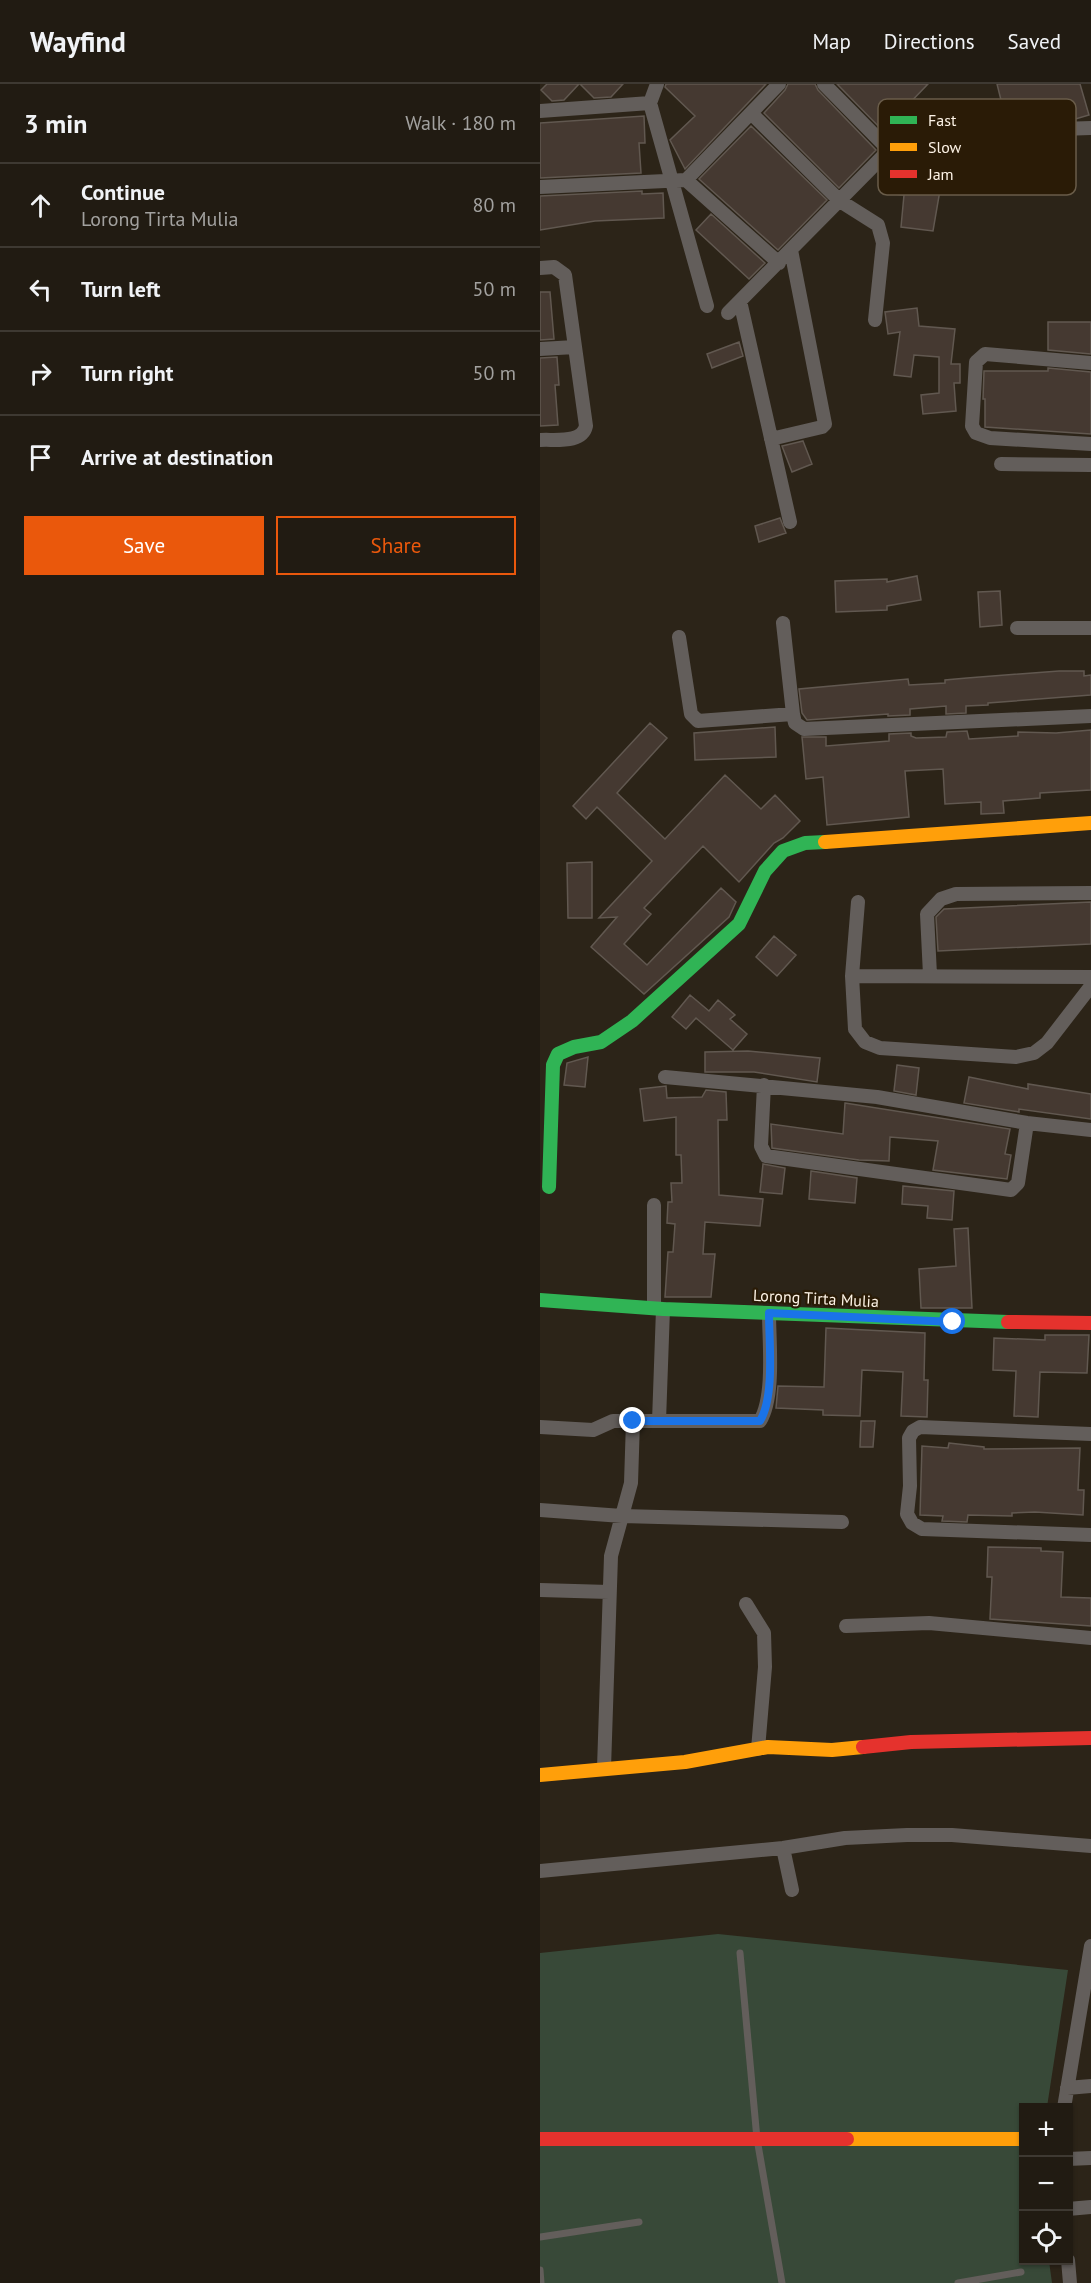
<!DOCTYPE html>
<html lang="en">
<head>
<meta charset="utf-8">
<style>
	body { margin:0; font-family:"PT Sans",sans-serif; background:#29241b; color:#f1f3f6 }
	.controls { position:absolute; right:18px; bottom:18px; display:grid; overflow:hidden; border-radius:0px; box-shadow:0 2px 4px #0004 }
	.controls button { width:54px; height:54px; display:grid; place-items:center; padding:0; border:0; border-bottom:2px solid #3e3932; background:#211b12; color:#f1f3f6; font:30px sans-serif }
	.stop { position:absolute; width:18px; height:18px; margin:-14px; border:4px solid #1a73e8; border-radius:50%; background:#fff }
	.stop.end { background:#1a73e8; border-color:#fff; box-shadow:0 2px 6px #0008 }
	.list { margin:0; padding:0; list-style:none }
	h2 { display:flex; justify-content:space-between; align-items:center; height:78px; margin:0; padding:0 24px; font-size:26px }
	h2 small { font-size:20px; font-weight:400; color:#a2a19f }
	.list li { display:grid; grid-template-columns:39px 1fr auto; gap:18px; align-items:center; box-sizing:border-box; height:84px; padding:0 24px; border-top:2px solid #3e3932 }
	.list b { display:block; font-size:22px; white-space:nowrap }
	.list p { margin:0; font-size:20px; white-space:nowrap; color:#a2a19f }
	.list em { font-size:20px; font-style:normal; color:#a2a19f }
	.actions { display:flex; gap:12px; padding:18px 24px }
	.actions a { flex:1; padding:14px 0; border:2px solid #ea580c; border-radius:0px; text-align:center; font-size:21px; color:#ea580c }
	.actions .main { background:#ea580c; color:#fff }
	.icon { flex:none; width:33px; height:33px; fill:none; stroke:currentColor; stroke-width:2; stroke-linecap:round; stroke-linejoin:round }
	.map { position:relative; flex:none; width:551px; height:2199px; overflow:hidden }
	header { display:flex; align-items:center; gap:36px; box-sizing:border-box; height:84px; padding:0 30px; background:#211b12; border-bottom:2px solid #3e3932 }
	header strong { font-size:28px }
	nav { display:flex; gap:33px; margin-inline-start:auto; font-size:21px }
	main { display:flex }
	aside { flex:1; background:#211b12 }
	.map>svg:first-child { display:block }
</style>
</head>
<body>
<header>
<strong>Wayfind</strong>
<nav><a>Map</a><a>Directions</a><a>Saved</a></nav>
</header>
<main>
<aside>
<h2>3 min<small>Walk · 180 m</small></h2>
<ul class="list">
<li><svg class="icon" aria-label="ahead" viewBox="0 0 24 24"><path d="M12 20V5M6 11l6-6 6 6"/></svg><div><b>Continue</b><p>Lorong Tirta Mulia</p></div><em>80 m</em></li>
<li><svg class="icon" aria-label="left" viewBox="0 0 24 24"><path d="M17 20v-9H6M10 6l-5 5 5 5"/></svg><div><b>Turn left</b></div><em>50 m</em></li>
<li><svg class="icon" aria-label="right" viewBox="0 0 24 24"><path d="M7 20v-9h11M14 6l5 5-5 5"/></svg><div><b>Turn right</b></div><em>50 m</em></li>
<li><svg class="icon" aria-label="arrive" viewBox="0 0 24 24"><path d="M6 21V4h12l-3 4 3 4H6"/></svg><div><b>Arrive at destination</b></div></li>
</ul>
<div class="actions"><a class="main">Save</a><a>Share</a></div>
</aside>
<div class="map">
<svg width="551" height="2199" viewBox="0 0 551 2199">
	<rect width="100%" height="100%" fill="#2c2418"/>
	<path fill="#384938" d="M178,1850L528,1886L507,2023L484,2024V2176L509,2177L512,2199H0V1869Z"/>
	<path fill="#453931" stroke="#615850" stroke-width="1.5" d="M7,0H39L24,16L12,17L1,6Z
		M40,0H83L71,13L54,14Z
		M126,0H226L145,85L130,56L155,32L125,3Z
		M248,0H275L278,6L336,66L299,104L224,29L245,6Z
		M297,0H388L363,26L368,31L347,51Z
		M457,0H540L549,31L532,36L504,37L500,23L465,32Z
		M104,32L105,59H99L101,89L0,94V39Z
		M211,42L287,116L238,166L159,95Z
		M359,78L404,83L393,147L361,143L364,111L355,110Z
		M102,107V110L123,109L124,134L55,137L0,146V112Z
		M171,130L225,179L209,195L156,146Z
		M0,208H10L14,255L0,256Z
		M377,224L379,242L415,245L411,280H420V299H414L416,327L383,330L381,311L399,309V273L374,271L371,293L354,291L360,248L348,250L345,228Z
		M508,238H551V270L508,266Z
		M199,258L203,272L172,284L167,270Z
		M17,273L19,301H15L18,341L0,342V274Z
		M508,284L551,288V350L445,343V315H443L444,287H508Z
		M263,357L272,380L252,388L242,362Z
		M240,434L246,449L219,458L215,442Z
		M377,492L381,516L347,522V526L296,528L295,497L347,495V498Z
		M460,507L462,541L440,543L438,508Z
		M519,587H544V592L551,591V611L448,619V621L426,622V629L406,630V622L370,625V631L348,632V630L267,636L262,629L259,605L368,595L369,601L405,599V596L427,594Z
		M110,639L127,654L77,709L125,755L185,691L221,725L235,711L260,737L243,754L234,759L199,798L163,762L104,824L111,830L84,860L107,881L181,804L196,818L189,833L104,910L51,863L77,833L59,834L112,777L57,723L46,735L33,722Z
		M235,643L236,673L155,676L154,649Z
		M551,646V706L500,709V714L463,717L464,729L441,730V718L405,720L403,685L365,687L369,733L287,741L283,693L266,695L262,653H286V662L349,657V650L371,649V652L376,654L406,653L407,648L427,647L429,655L478,652V648L516,649Z
		M52,778V834H28L27,779Z
		M551,818V860L398,867L396,833L404,825Z
		M234,852L256,871L237,892L216,873Z
		M150,911L169,927L178,916L195,931L190,935L207,950L193,966L156,934L146,945L132,933Z
		M208,967L280,974L277,998L214,988H165V968Z
		M48,973L45,1003L24,1001L27,979Z
		M357,981L379,984L376,1011L354,1007Z
		M429,993L488,1005V1000L551,1010V1035L479,1025V1028L473,1027L424,1019Z
		M126,1002L127,1014L162,1013L166,1006L186,1008L187,1036H178L179,1111L223,1115L220,1142L165,1138L163,1170H175L171,1213H125L128,1168H133L135,1140L127,1139L128,1118H132L131,1099H142L141,1071H136V1033L104,1037L100,1005Z
		M305,1019L470,1045L465,1070L471,1071L467,1095L393,1086L398,1057L350,1053L349,1077L319,1076L232,1064L231,1040L303,1050Z
		M223,1080L245,1084L242,1110L220,1108Z
		M271,1087L317,1094L315,1119L269,1115Z
		M363,1102L414,1107L412,1136L387,1134L388,1122L362,1120Z
		M428,1144L432,1224H381L379,1185L416,1182L414,1145Z
		M286,1244L385,1249L384,1296H388L387,1333L361,1332L363,1288L322,1286L320,1332L283,1331V1326L236,1324L238,1302L284,1303Z
		M505,1251H549L547,1289L500,1288L498,1333L474,1332L476,1287L453,1286L454,1254L505,1256Z
		M321,1337H335L333,1363H320Z
		M409,1359L444,1363V1365L540,1364L538,1406H544L543,1431L495,1428L472,1429V1432L428,1431L427,1438L402,1437L403,1432L380,1431L382,1362L408,1364Z
		M448,1463L501,1464V1467L523,1468L521,1513L551,1514V1542L450,1535L452,1493H447Z"/>
	<g fill="none" stroke-linecap="round" stroke-linejoin="round">
		<path stroke="#635e5b" stroke-width="7" d="M200,1869L217,2055L242,2199
			M0,2153L99,2138
			M0,2186L1,2199
			M418,2199L481,2188"/>
		<path stroke="#635e5b" stroke-width="14" d="M117,0L110,19L167,222
			M284,0L349,66
			M0,27L110,19
			M211,29L300,117L338,141L343,159L335,236
			M146,96L239,0
			M0,103L146,96L239,179
			M0,184L14,183L25,191L46,342C42,360 15,355 0,356
			M200,217L250,438
			M188,229L355,60L378,50L551,44
			M0,265L35,263
			M551,279L445,270L436,278L432,342L436,349L450,354L551,360
			M231,355L282,343L285,340L251,166
			M461,380L551,381
			M243,539L253,630L255,639L264,645L551,632
			M477,544H551
			M139,553L151,630L158,637L253,630
			M318,818L312,892L315,945L325,958L340,964L476,973L494,969L507,959L551,902
			M390,891L387,830L401,815L416,810L551,809
			M312,892L551,893
			M125,993L337,1013L487,1039L551,1046
			M224,1001L221,1062L226,1072L471,1106L478,1099L487,1039
			M114,1224V1121
			M123,1225L119,1337H220C235,1312 229,1258 229,1229
			M0,1343L53,1346L73,1337H119
			M551,1350L380,1343L373,1347L369,1354L370,1402L367,1430L372,1439L382,1445L551,1451
			M0,1426L82,1432L302,1438
			M0,1506L69,1508
			M206,1520L224,1549L225,1583L218,1665
			M306,1542L389,1539L551,1554
			M64,1684L71,1472L91,1399L93,1337
			M243,1764L252,1806
			M0,1787L243,1764L305,1754L367,1751H412L551,1762
			M527,2004L551,2002
			M524,2024L551,1862
			M528,2075L551,2074
			M528,2125L551,2123
			M528,2176L530,2199"/>
		<path stroke="#30b455" stroke-width="14" d="M9,1103L13,981L18,970L34,963L61,958L92,937L199,840L225,787L243,767L265,759L285,758
			M0,1216L123,1225L468,1238"/>
		<path stroke="#ff9f0a" stroke-width="14" d="M285,758L551,739
			M0,1691L145,1678L228,1663L292,1666L323,1663
			M307,2055H484"/>
		<path stroke="#e5322d" stroke-width="14" d="M468,1238L551,1239
			M323,1663L371,1658L551,1654
			M0,2055H307"/>
	</g>
	<g fill="none" stroke-linecap="round" stroke-linejoin="round">
		<path stroke="#1a73e8" stroke-width="8" d="M93,1337H220C235,1312 229,1258 229,1229L413,1238"/>
	</g>
	<g text-anchor="middle" dominant-baseline="central" stroke-width="4.5" stroke-linejoin="round" paint-order="stroke">
		<g font-size="16" fill="#fdf3e6" stroke="#2a1b06">
			<text transform="translate(276 1214) rotate(3)">Lorong Tirta Mulia</text>
		</g>
	</g>
	<rect x="338" y="15" width="198" height="96" rx="9" fill="#2a1b06" stroke="#695c49" stroke-width="1.5"/>
	<rect x="350" y="32" width="27" height="8" fill="#30b455"/>
	<rect x="350" y="59" width="27" height="8" fill="#ff9f0a"/>
	<rect x="350" y="86" width="27" height="8" fill="#e5322d"/>
	<g font-size="16" fill="#fdf3e6">
		<text x="388" y="42">Fast</text>
		<text x="388" y="69">Slow</text>
		<text x="388" y="96">Jam</text>
	</g>
</svg>
<div class="controls">
<button>+</button>
<button>−</button>
<button><svg class="icon" aria-label="locate" viewBox="0 0 24 24"><circle cx="12" cy="12" r="6"/><path d="M12 2v4M12 18v4M2 12h4M18 12h4"/></svg></button>
</div>
<div class="stop" style="left:413px;top:1238px"></div>
<div class="stop end" style="left:93px;top:1337px"></div>
</div>
</main>
</body>
</html>
